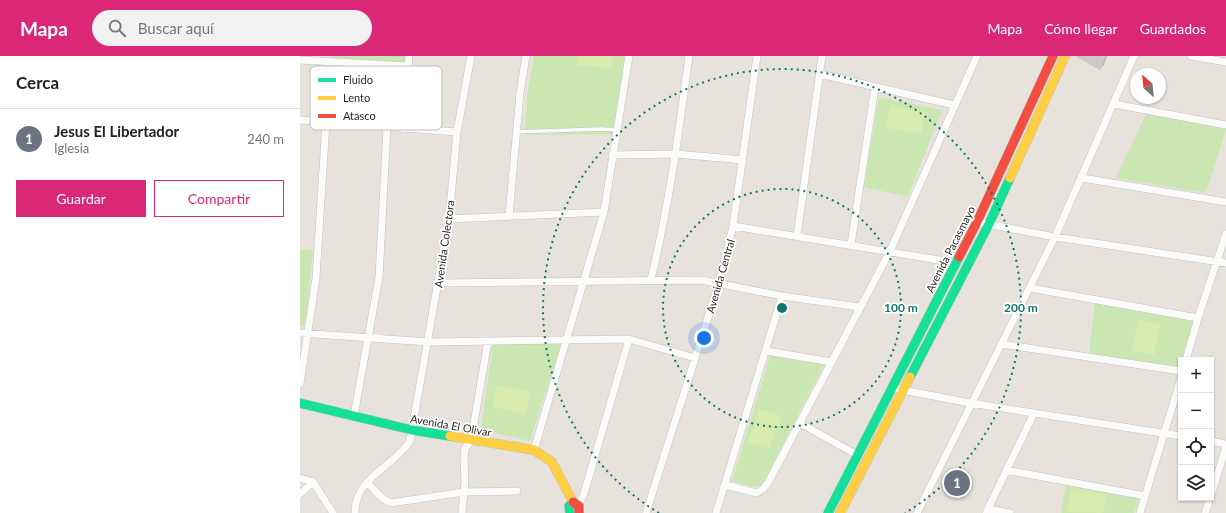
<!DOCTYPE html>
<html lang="es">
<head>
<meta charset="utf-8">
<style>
	body { margin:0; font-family:Lato,sans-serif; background:#f2f2f2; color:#222 }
	.controls { position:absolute; right:12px; bottom:12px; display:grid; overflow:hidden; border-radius:0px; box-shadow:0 1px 3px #0004 }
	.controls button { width:36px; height:36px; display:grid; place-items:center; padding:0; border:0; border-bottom:1px solid #e0e0e0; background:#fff; color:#222; font:20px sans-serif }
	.compass { position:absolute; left:830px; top:12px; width:36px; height:36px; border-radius:50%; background:#fff; box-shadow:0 1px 3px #0004; rotate:333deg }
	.you { position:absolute; left:404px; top:282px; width:14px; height:14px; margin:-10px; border:3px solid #fff; border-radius:50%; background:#1a73e8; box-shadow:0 0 0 6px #1a73e833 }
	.badge { display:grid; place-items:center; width:26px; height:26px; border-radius:50%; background:#db2777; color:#fff; font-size:13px; font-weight:700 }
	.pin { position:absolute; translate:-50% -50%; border:2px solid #fff; box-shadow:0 1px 4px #0006 }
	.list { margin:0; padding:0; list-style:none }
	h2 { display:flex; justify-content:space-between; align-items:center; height:52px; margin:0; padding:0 16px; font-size:17px }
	h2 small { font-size:13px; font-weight:400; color:#767676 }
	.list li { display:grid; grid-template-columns:26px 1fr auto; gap:12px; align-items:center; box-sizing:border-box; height:60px; padding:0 16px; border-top:1px solid #e0e0e0 }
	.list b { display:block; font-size:15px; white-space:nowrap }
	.list p { margin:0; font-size:13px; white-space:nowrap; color:#767676 }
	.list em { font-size:13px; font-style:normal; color:#767676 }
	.actions { display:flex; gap:8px; padding:12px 16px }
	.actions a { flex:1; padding:9px 0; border:1px solid #db2777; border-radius:0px; text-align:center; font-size:14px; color:#db2777 }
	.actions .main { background:#db2777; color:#fff }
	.icon { flex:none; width:22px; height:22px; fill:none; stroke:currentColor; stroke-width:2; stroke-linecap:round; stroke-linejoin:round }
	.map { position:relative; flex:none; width:926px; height:457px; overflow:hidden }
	header { display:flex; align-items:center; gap:24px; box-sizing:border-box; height:56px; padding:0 20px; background:#db2777; color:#fff }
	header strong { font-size:19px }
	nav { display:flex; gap:22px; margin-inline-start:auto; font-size:14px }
	.search { width:280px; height:36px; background:#f2f2f2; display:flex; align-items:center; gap:10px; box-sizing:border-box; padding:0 14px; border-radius:22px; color:#767676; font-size:15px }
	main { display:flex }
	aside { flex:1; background:#fff }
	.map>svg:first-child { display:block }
</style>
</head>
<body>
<header>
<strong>Mapa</strong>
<div class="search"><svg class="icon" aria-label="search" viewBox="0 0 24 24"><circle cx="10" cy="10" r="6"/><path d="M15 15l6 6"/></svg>Buscar aquí</div>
<nav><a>Mapa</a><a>Cómo llegar</a><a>Guardados</a></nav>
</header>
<main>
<aside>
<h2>Cerca<small></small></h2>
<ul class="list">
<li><span class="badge" style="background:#6b7280">1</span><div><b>Jesus El Libertador</b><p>Iglesia</p></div><em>240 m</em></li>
</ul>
<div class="actions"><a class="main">Guardar</a><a>Compartir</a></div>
</aside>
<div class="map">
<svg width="926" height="457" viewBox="0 0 926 457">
	<rect width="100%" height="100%" fill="#e7e2dc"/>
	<path fill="#cae6b1" d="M30,0H107L106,6L30,2Z
		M234,0H326L312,78L225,79L227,39Z
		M579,41L642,54L608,141L564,131Z
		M846,58L926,73L906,137L816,122Z
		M0,193L13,194L5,271H0Z
		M795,247L893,265L880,311L789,298Z
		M261,287L230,385L181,374L193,288Z
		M470,300L524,309L462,429L454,431L432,425Z
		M766,428L840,440L834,457H761Z"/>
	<path fill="#d8ebad" d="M278,0H312V12L278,10Z
		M590,50L625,56L621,77L586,72Z
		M838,263L860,268L854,299L832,294Z
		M196,329L230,336L226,357L192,351Z
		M459,353L481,360L469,393L448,386Z
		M771,432L807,438L803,457L767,456Z"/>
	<path fill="#0003" d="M778,0H807L804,9L800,13Z
		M652,415L672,426L666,436L650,418Z"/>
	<path fill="#ccc8c4" stroke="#d2cec8" d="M776,0H805L800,14Z
		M649,417L670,429L666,437L644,426Z"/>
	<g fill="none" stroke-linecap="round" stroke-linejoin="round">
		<g stroke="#c3c2c3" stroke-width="4.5">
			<path id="lane" d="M216,76L301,73L317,74"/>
		</g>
		<g stroke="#c3c2c3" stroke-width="8">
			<path id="street" d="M891,0L926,6
				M0,4L108,10
				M520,18L654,49
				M814,48L926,69
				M0,64L157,76
				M103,73L109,0
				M312,99L376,98L443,104
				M782,122L926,146
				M209,160L220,37L226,0
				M149,163L304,156
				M677,166L755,181L926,207
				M433,170L657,207
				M497,180L522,0
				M551,188L575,31
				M351,223C369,150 379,75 389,0
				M139,227L401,224L482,240L559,251
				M730,232L898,262
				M0,277L129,286L329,283L395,302
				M701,288L881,315
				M466,295L532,306
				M886,304L898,262L926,178
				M0,328L16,222L26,66
				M592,332L670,347L881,380
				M54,360L79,221L87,72
				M500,367L557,399
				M911,385L926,388
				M234,394L304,156L329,0
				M706,414L845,440
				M0,422L13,426L33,457
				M67,427C75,433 81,444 91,447L164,436L217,435
				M426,429L457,437L464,432L469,425L590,195L677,0
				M0,438L13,426
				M911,439L926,391
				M278,448L283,441L329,283
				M688,453L710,457
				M55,457C55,420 94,411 110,385L149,163L157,76L171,0
				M162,457L165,426L164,401L165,392L171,385L188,285
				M346,457L419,227L433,170L457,0
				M416,457L482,240
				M617,457L755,181L834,0
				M686,457L734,357
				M840,457L881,322
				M905,457L910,442"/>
		</g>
		<g stroke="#c3c2c3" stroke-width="10">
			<path id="fast" d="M610,321L689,168L710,122
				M0,347L112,374L150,380
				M270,457L269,450L273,446
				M528,457L659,201"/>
		</g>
		<g stroke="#c3c2c3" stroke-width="10">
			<path id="slow" d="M710,122L765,0
				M150,380L234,394L252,406L273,446
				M540,457L610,321"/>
		</g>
		<g stroke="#c3c2c3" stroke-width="10">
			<path id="jam" d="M659,201L677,166L753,0
				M273,446L279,450V457"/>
		</g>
		<use href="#lane" stroke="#fbfbfa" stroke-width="3.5"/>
		<use href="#street" stroke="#fbfbfa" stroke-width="7"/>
		<use href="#fast" stroke="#16e098" stroke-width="9"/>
		<use href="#slow" stroke="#ffcf43" stroke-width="9"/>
		<use href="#jam" stroke="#f24e42" stroke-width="9"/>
	</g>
	<g fill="none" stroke="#0f766e" stroke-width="2" stroke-dasharray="2 4">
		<circle cx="482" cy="252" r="119"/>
		<path d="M359 457A239 239 0 1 1 605 457"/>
	</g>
	<g text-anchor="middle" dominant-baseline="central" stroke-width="3.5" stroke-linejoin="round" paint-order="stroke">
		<g font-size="11" fill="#282828" stroke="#fff">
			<text transform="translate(144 188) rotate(-82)">Avenida Colectora</text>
			<text transform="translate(650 193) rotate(-63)">Avenida Pacasmayo</text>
			<text transform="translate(420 220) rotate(-74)">Avenida Central</text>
			<text transform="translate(151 369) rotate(10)">Avenida El Olivar</text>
		</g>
	</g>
	<rect x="10" y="10" width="132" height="64" rx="6" fill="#fff" stroke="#bebebe" stroke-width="1"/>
	<rect x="18" y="22" width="18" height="4" fill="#16e098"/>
	<rect x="18" y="40" width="18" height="4" fill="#ffcf43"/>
	<rect x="18" y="58" width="18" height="4" fill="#f24e42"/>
	<g font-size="11" fill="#282828">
		<text x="43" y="28">Fluido</text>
		<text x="43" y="46">Lento</text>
		<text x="43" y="64">Atasco</text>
	</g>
	<circle cx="482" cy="252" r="6" fill="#0f766e" stroke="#fff" stroke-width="2"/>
	<g font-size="12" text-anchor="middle" font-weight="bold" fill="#0f766e" stroke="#fff" stroke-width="3.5" stroke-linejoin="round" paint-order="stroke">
		<text x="601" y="256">100 m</text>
		<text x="721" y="256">200 m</text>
	</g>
</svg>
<div class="controls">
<button>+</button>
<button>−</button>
<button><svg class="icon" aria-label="locate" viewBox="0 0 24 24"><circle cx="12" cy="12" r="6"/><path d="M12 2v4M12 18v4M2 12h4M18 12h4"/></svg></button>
<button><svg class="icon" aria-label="layers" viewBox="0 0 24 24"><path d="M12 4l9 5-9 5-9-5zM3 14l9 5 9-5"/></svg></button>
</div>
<svg class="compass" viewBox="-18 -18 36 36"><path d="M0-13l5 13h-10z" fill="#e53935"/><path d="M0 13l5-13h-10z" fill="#767676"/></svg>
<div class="you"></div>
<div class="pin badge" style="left:657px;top:427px;background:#6b7280">1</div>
</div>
</main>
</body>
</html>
